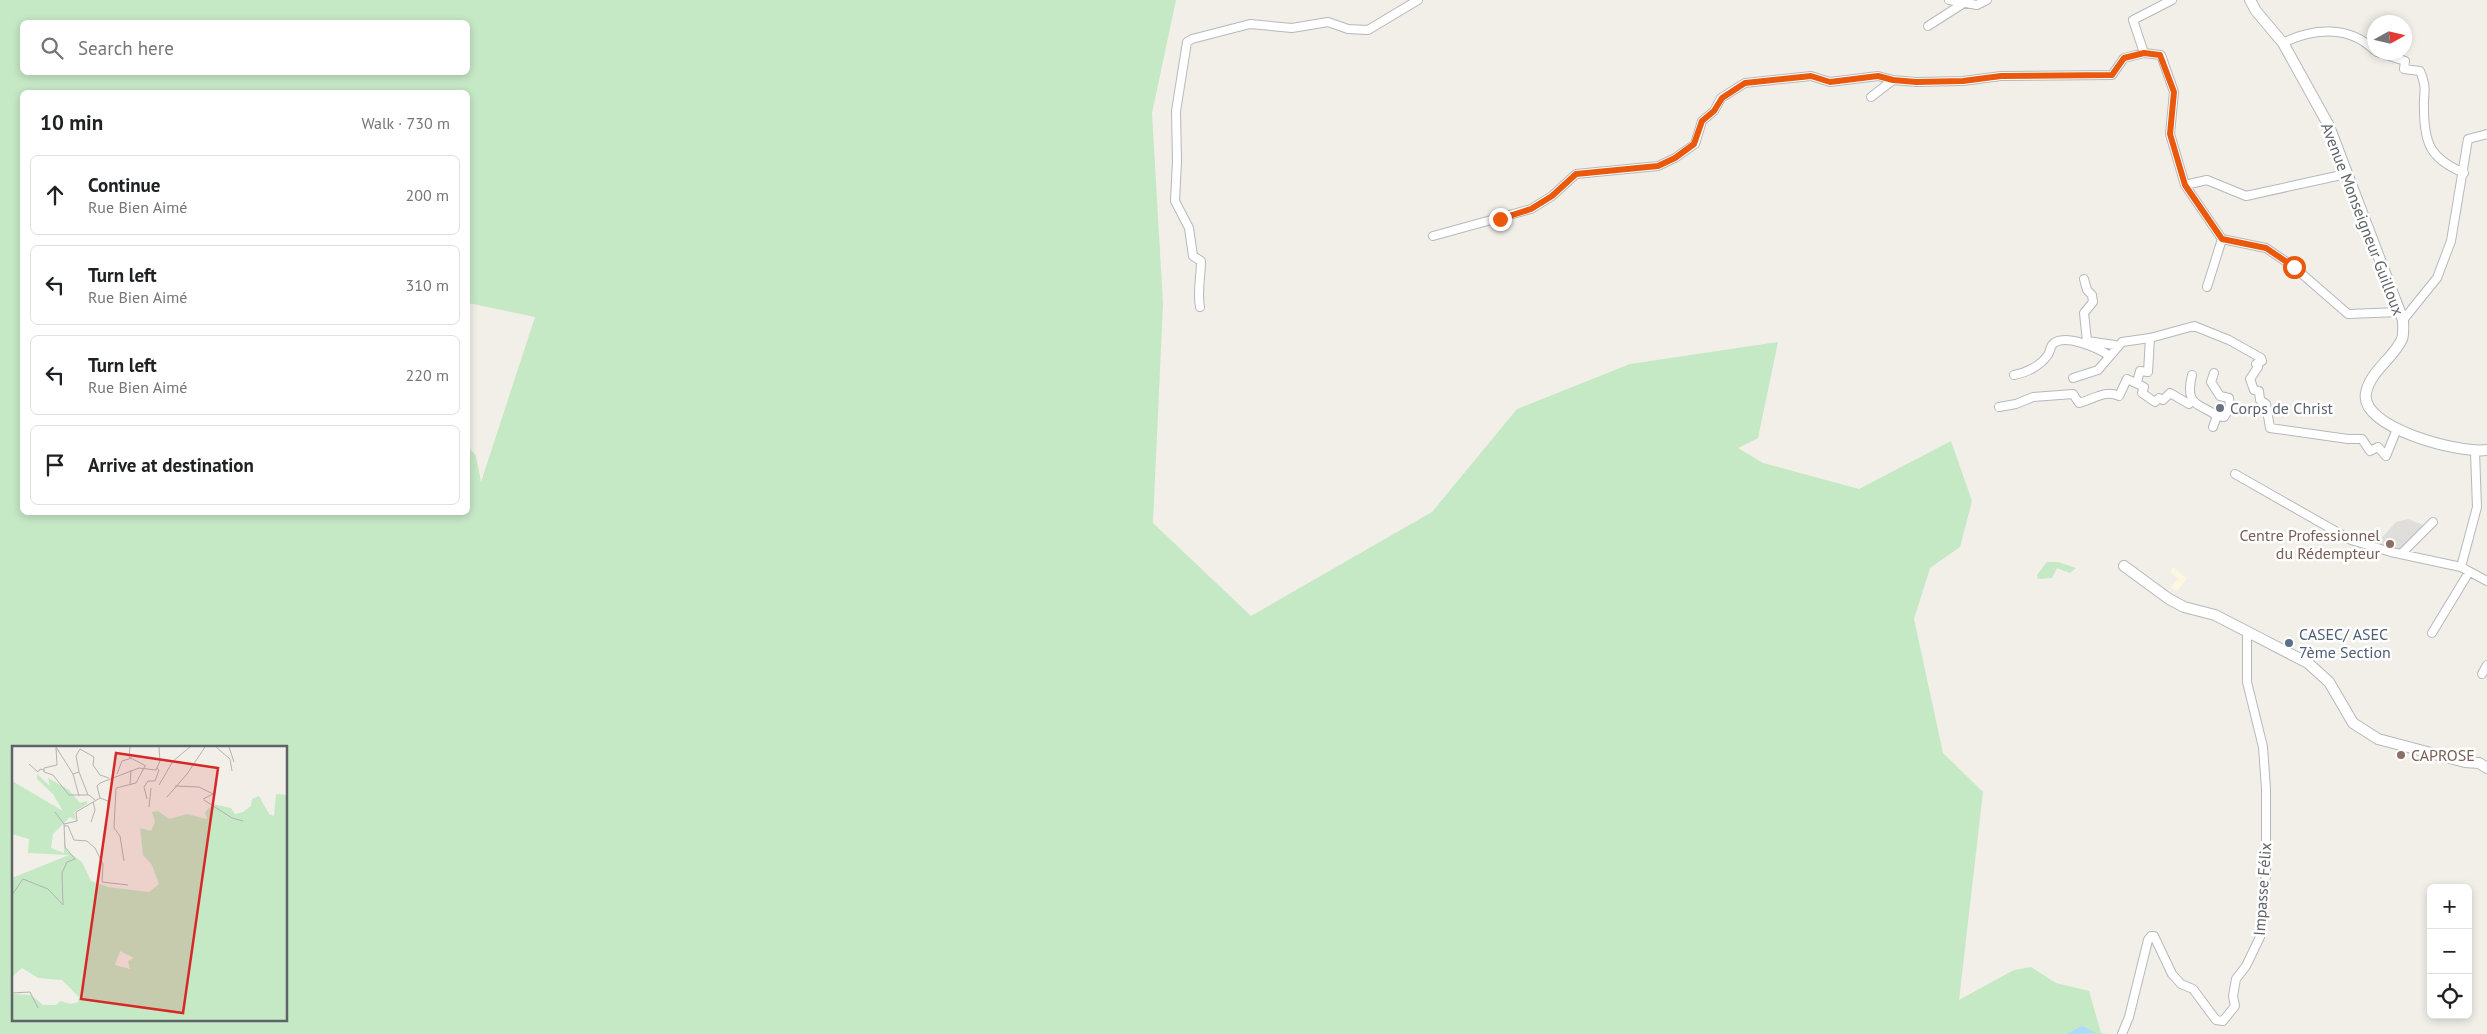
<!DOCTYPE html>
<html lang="en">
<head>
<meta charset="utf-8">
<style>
	body { margin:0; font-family:"PT Sans",sans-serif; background:#f2f2f2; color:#202124 }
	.controls { position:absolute; right:15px; bottom:15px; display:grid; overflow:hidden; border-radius:8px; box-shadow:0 2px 8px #0003 }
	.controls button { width:45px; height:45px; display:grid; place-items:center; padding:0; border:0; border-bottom:1px solid #e0e0e0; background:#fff; color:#202124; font:25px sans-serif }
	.compass { position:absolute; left:2367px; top:15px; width:45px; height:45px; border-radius:50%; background:#fff; box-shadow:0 2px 8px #0003; rotate:82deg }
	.stop { position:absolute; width:15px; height:15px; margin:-11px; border:4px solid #ea580c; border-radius:50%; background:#fff }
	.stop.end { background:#ea580c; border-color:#fff; box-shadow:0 1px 5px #0008 }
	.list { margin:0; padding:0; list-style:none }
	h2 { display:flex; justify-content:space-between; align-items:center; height:65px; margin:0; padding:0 20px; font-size:21px }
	h2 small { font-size:16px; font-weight:400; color:#757577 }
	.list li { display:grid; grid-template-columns:32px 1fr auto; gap:15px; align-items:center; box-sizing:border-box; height:80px; margin:0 10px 10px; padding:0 10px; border:1px solid #e0e0e0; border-radius:8px }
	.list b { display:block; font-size:19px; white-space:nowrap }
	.list p { margin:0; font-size:16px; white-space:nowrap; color:#757577 }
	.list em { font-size:16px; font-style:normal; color:#757577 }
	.icon { flex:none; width:28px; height:28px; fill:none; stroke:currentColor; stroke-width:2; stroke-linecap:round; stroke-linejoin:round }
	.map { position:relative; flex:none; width:2487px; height:1034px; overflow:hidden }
	.search { position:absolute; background:#fff; box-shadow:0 2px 8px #0003; left:20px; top:20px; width:450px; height:55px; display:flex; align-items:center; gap:12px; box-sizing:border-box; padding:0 18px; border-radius:8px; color:#757577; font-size:19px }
	.panel { position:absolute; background:#fff; box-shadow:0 2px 8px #0003; left:20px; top:90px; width:450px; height:425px; border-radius:8px }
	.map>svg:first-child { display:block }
</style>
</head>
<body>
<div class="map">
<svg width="2487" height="1034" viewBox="0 0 2487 1034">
	<rect width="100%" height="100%" fill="#f1efe8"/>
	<path fill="#fef7e0" d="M2173,567L2187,579L2177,591L2171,587L2178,579L2170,572Z"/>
	<path fill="#e0deda" d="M2408,519L2423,525L2400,549L2378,542L2396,522Z"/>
	<path fill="#c5e8c5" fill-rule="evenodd" d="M0,0H1176L1152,113L1163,304L1153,523L1251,616L1432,512L1517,409L1630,364L1778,342L1758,438L1738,448L1763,463L1859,489L1951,441L1972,501L1960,547L1930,568L1914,619L1943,753L1983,792L1959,1000L2014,970L2031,967L2056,983L2089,991L2101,1033L2106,1034H0ZM22,22H468V72H22ZM22,92H468V303L535,317L481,482L476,456L468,446V512H22ZM14,748H286V1020H14Z
		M2047,562H2058L2076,568L2070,573L2057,568L2052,578L2038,579L2037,575Z"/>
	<path fill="#aadaff" d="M2082,1026L2096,1033L2067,1034Z"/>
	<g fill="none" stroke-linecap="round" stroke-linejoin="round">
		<g stroke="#b5b8bc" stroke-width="10">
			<path id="minor" d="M1949,0L1977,5L1987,0
				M1928,26L1964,3
				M2283,43C2312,28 2349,25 2374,50
				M2377,52L2405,61L2404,69L2420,71C2428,91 2423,91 2424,109C2424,144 2431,159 2464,173
				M2144,53L2133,20L2172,0
				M1871,97L1893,80
				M2185,185L2207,180L2246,196L2346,174
				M1433,236L1531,209L1552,196L1576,174L1658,166L1675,158L1695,144L1702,121L1714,111L1721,98L1745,83L1811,76L1830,82L1878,76L1893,80L1916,82L1963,81L2001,76L2112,75L2124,58L2144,53L2161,55L2174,92L2170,134L2185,185L2222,239L2266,248L2294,267L2348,314L2400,312
				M2084,279L2087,290L2092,295L2093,302L2084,313L2087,341L2115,345L2116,348
				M2207,287L2222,239
				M1200,307C1197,291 1201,277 1201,261L1193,256L1189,228L1175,201L1177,161L1176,111L1187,42L1192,39L1250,24L1292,28L1328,22L1348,29L1368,30L1418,0
				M2403,320L2437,278L2451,241L2468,139L2487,134
				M2214,373L2211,382L2220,396L2229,398L2230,408L2224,417L2217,416
				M2014,375C2026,373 2040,366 2047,356C2050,353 2050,348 2052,345C2063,332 2098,348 2110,356
				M2192,375C2184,407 2200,403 2217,416L2213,427
				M2073,378L2098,370L2122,342L2150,338L2194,326L2229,340L2261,358L2262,361L2256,364L2258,367L2250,379L2254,390L2259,391L2260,400L2266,404L2270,428L2348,439H2362L2370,451L2378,447L2386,456L2397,429
				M2137,382L2140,371L2148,372L2150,338
				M1999,407L2016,404L2033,397L2073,394L2079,403C2092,400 2106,389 2119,396L2127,379L2144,387L2142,393L2155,402L2159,398L2163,400L2170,393L2189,404L2193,400
				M2235,474L2351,540L2391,552L2461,567L2487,581
				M2401,554L2433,522
				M2461,567L2477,507L2475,452
				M2432,633L2469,572
				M2482,674L2487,665
				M2122,1034L2129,1017L2148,940L2151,936H2154L2172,974L2181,984L2193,989L2216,1020L2223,1021L2235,1006L2233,996L2236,979L2246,966L2260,937L2266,873V789L2263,747L2247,682V633"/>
		</g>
		<g stroke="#b5b8bc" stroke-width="12">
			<path id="tertiary" d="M2250,0L2256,11L2283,43L2329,126L2403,320C2403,325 2404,334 2402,339C2394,358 2370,371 2366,393C2359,428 2461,454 2487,450
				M2124,566L2169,599L2184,607L2215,615L2308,663L2329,682L2353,723L2378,739L2465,762L2479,763L2487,768"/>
		</g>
		<use href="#minor" stroke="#fff" stroke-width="8"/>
		<use href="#tertiary" stroke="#fff" stroke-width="10"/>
	</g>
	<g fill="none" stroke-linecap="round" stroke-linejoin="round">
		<path stroke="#ea580c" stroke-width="6" d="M1500,219L1531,209L1552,196L1576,174L1658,166L1675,158L1694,144L1702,121L1714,111L1722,98L1745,83L1811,76L1830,82L1878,76L1893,80L1916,82L1963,81L2001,76L2112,75L2124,58L2144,53L2160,55L2174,92L2170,134L2185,185L2222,239L2266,248L2294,267"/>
	</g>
	<circle fill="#6b7280" stroke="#fff" stroke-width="2" cx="2220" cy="408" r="5"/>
	<g fill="#8d6e63" stroke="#fff" stroke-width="2">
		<circle cx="2390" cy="544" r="5"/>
		<circle cx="2401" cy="755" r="5"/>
	</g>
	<circle fill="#5c6f8a" stroke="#fff" stroke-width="2" cx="2289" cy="643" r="5"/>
	<g text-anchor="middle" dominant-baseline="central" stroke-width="5" stroke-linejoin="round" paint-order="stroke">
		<g font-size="16" fill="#5f6368" stroke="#fff">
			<text transform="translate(2363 219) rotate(69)">Avenue Monseigneur Guilloux</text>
			<text transform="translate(2262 889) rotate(-86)">Impasse Félix</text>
		</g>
		<g font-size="16" fill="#5b616d" stroke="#fff" text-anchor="start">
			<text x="2230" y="408">Corps de Christ</text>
		</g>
		<g font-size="16" fill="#785e54" stroke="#fff" text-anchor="end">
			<text x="2380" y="535">Centre Professionnel<tspan x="2380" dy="18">du Rédempteur</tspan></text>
			<text x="2411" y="755" text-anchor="start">CAPROSE</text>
		</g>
		<g font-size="16" fill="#4e5e75" stroke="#fff" text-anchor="start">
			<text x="2299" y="634">CASEC/ ASEC<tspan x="2299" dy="18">7ème Section</tspan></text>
		</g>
	</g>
	<g transform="translate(12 746)">
		<rect width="275" height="275" fill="#f1efe8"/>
		<path d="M25,28L38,40L36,32L57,44L68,57L75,55V58L62,66L64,74L58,71L41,88L39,102L52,107V94L55,105L70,116L79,135L96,141L137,146L147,138L140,119L131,109L128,82L139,85L143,76L140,66L146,65L157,73L175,68L195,73L193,66L201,58L219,62L223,68L231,66L239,60L240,53L247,50L257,68L262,70L264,48L275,49V274H0V248L19,249L31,259H44L48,255L59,258L66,256L67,251L50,234L26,232L10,222L0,231V132L57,109L16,107L17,93L0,88V35L51,65L41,48L25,33ZM108,205L122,212L116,215L118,223L103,219Z" fill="#c5e8c5" fill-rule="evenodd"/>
		<path fill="none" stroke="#b3b3b1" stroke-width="1" d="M44,1L61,28L67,50M118,1L117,11L134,20M204,1L218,13L220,25M217,1L222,16M44,2L45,19L32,22V26L41,29L57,49H77L83,54M17,18L26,26L28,23L32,24M67,26L76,49M61,28L67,26L64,10L68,3L82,11L81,19L88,29L97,32M105,28L110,15L120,12M118,39L119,24M147,39L161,15L178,1M163,40L187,41L201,48L191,53M155,51L175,28L193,1M88,52L96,55V65M135,53L132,41L136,35H143L147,24L145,22M192,54L220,72L231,75M137,61L139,42M43,66L52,78M79,76L83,64L81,56M52,80H56L62,94L75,95L83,102L91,118L90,136L116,139M112,115L108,90L102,82L104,42L124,37L133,20M0,149L11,133L36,143L51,159L50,127L55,116L63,113L53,101L52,78L65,75L64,66L88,52L85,40L88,37L127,22L144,24L148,15L147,1M0,247L18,246L26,262"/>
		<path fill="#d62828" fill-opacity="0.15" stroke="#d62828" stroke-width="2.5" d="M104,7L206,22L171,267L69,253Z"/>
		<rect width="275" height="275" fill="none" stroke="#5f6368" stroke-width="2.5"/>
	</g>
</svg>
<div class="controls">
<button>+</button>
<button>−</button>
<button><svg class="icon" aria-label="locate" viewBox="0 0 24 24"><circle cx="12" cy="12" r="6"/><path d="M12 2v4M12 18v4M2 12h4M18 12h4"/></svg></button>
</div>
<svg class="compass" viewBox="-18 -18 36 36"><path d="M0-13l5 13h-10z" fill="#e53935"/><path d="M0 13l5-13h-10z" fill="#757577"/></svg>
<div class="stop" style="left:2294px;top:267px"></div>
<div class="stop end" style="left:1500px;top:219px"></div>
<div class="search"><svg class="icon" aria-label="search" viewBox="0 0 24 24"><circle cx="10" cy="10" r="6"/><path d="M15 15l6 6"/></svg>Search here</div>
<section class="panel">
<h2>10 min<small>Walk · 730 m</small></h2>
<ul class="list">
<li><svg class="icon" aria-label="ahead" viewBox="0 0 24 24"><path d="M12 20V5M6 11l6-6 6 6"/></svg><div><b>Continue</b><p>Rue Bien Aimé</p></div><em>200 m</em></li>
<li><svg class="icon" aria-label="left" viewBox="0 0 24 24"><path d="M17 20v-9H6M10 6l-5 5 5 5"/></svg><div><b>Turn left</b><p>Rue Bien Aimé</p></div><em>310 m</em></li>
<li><svg class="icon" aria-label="left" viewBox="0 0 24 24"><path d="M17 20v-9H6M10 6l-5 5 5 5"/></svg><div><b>Turn left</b><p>Rue Bien Aimé</p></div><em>220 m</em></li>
<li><svg class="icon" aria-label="arrive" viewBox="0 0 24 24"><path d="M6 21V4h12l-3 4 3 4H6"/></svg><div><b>Arrive at destination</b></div></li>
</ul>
</section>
</div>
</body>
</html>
